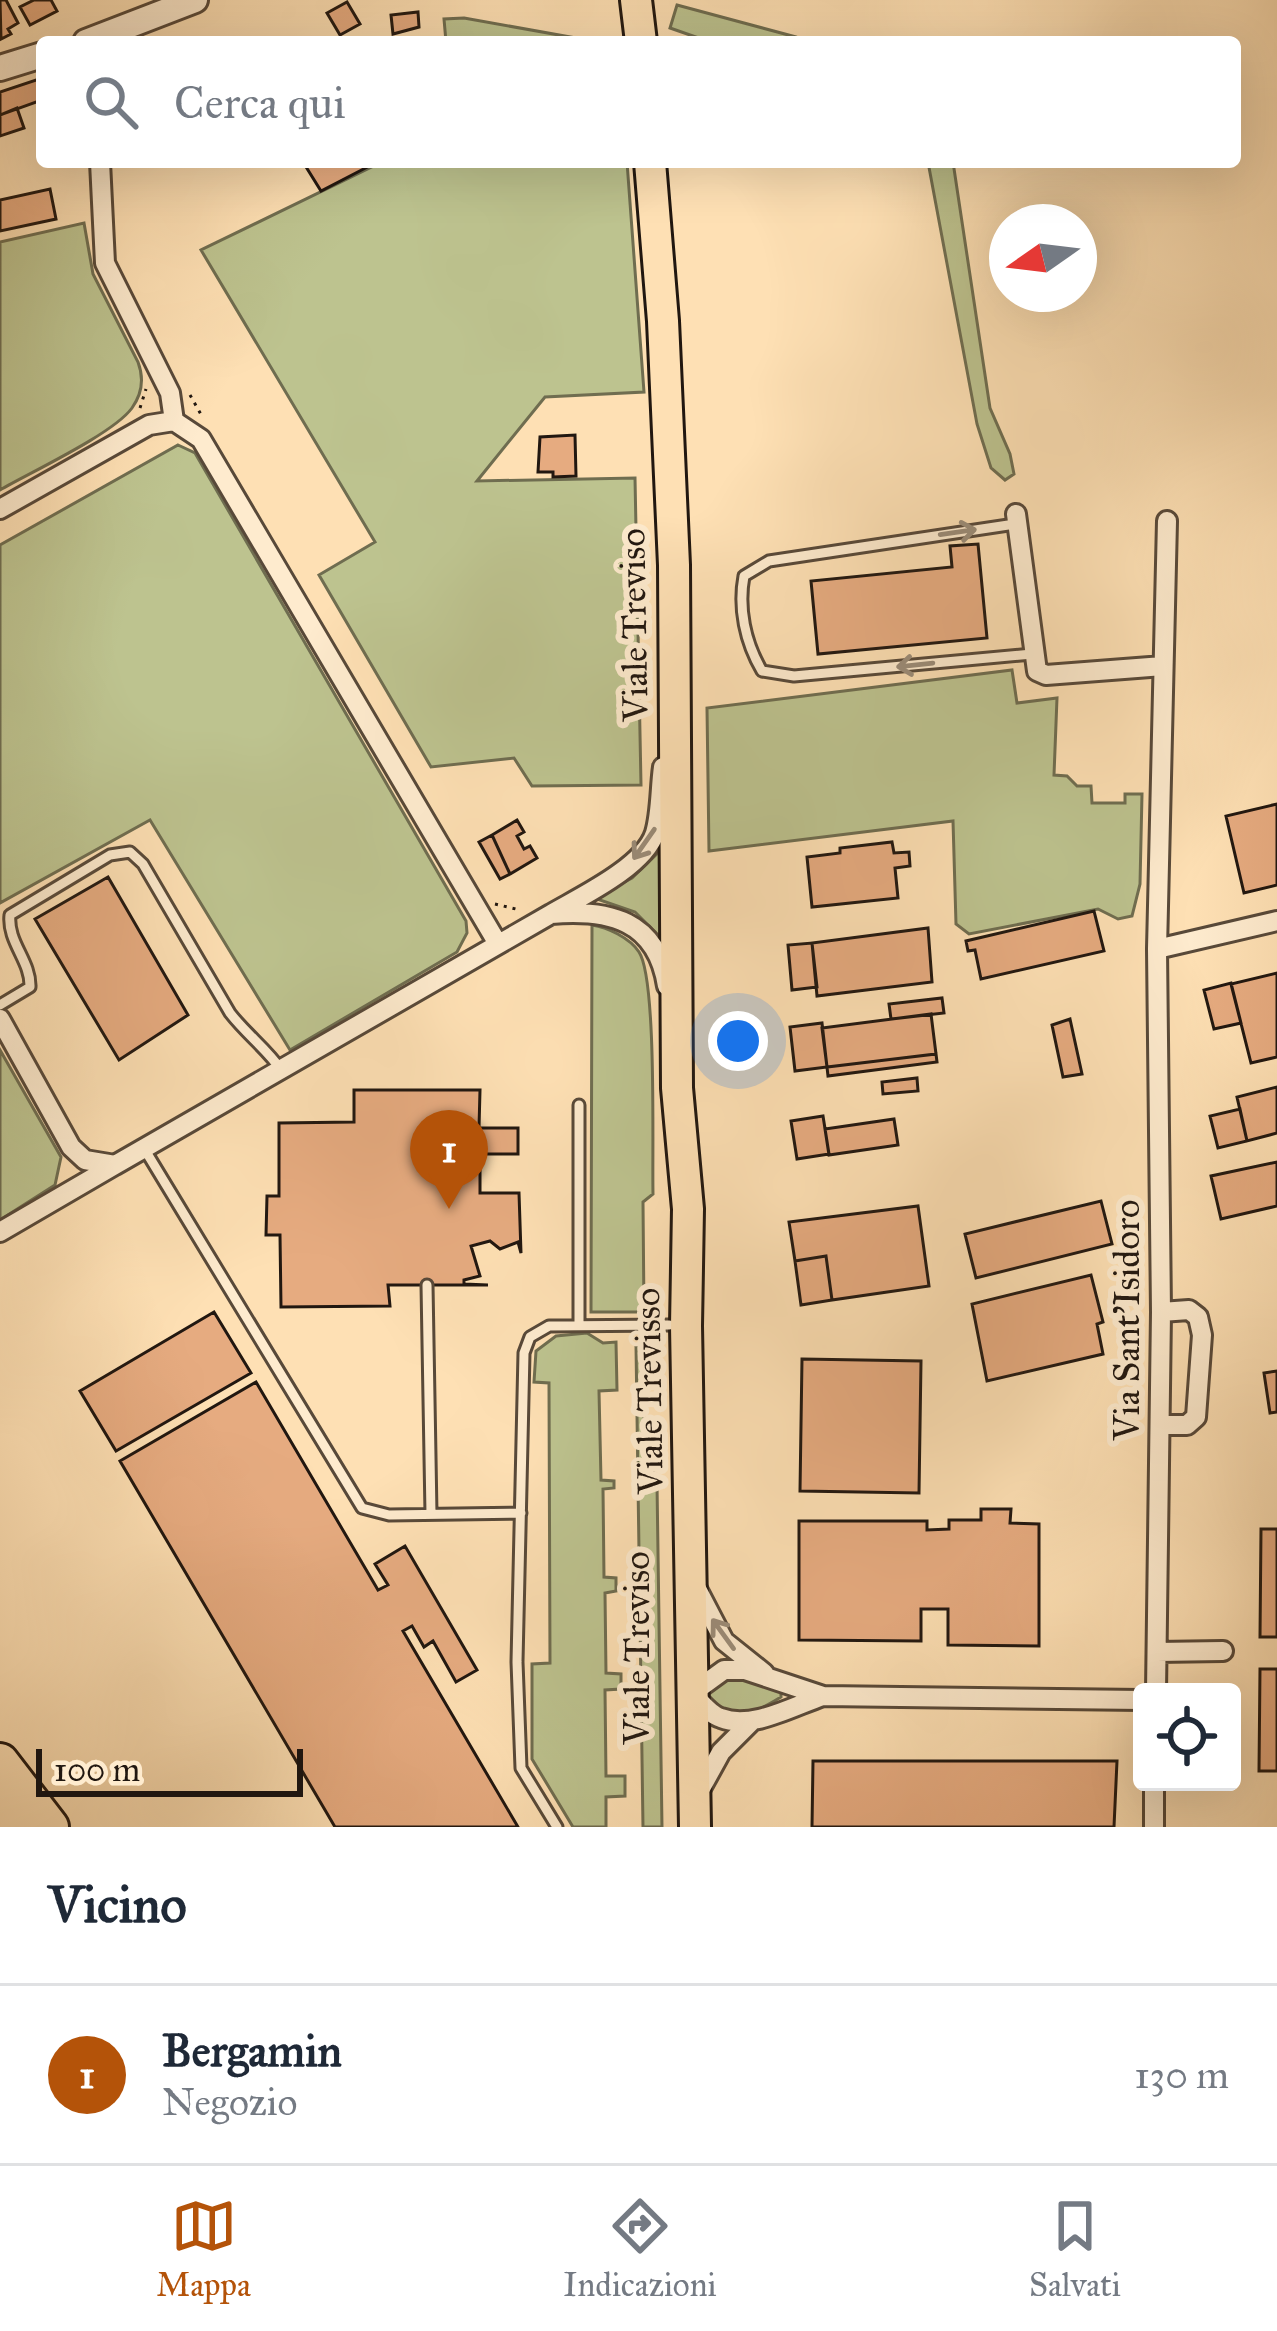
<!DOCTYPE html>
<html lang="it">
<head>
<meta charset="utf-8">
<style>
	body { margin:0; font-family:"IM FELL Great Primer",serif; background:#f2f2f3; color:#1f2937 }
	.controls { position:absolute; right:36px; bottom:36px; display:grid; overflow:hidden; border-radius:12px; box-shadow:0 12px 48px #0002 }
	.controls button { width:108px; height:108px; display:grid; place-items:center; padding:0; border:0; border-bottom:3px solid #e0e1e3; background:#fff; color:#1f2937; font:60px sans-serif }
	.compass { position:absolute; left:989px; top:204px; width:108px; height:108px; border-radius:50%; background:#fff; box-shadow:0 12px 48px #0002; rotate:256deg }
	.scale { position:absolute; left:36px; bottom:30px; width:267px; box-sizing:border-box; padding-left:12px; border:6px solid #211710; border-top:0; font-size:33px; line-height:42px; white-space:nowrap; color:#211710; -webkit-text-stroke:9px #feebce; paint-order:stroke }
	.you { position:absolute; left:738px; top:1041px; width:42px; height:42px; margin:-30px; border:9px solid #fff; border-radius:50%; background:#1a73e8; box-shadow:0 0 0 18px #1a73e833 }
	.badge { display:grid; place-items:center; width:78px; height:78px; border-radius:50%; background:#b45309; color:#fff; font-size:39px; font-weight:700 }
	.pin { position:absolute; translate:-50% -99px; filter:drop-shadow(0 3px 6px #0008) }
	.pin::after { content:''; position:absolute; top:63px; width:42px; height:36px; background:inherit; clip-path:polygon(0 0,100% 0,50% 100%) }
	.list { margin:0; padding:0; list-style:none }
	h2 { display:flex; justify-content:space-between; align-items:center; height:156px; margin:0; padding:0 48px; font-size:51px }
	h2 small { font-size:39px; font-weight:400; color:#747a83 }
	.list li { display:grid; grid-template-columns:78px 1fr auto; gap:36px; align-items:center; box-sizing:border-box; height:180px; padding:0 48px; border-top:3px solid #e0e1e3 }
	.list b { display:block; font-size:45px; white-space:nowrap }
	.list p { margin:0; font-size:39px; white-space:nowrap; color:#747a83 }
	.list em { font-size:39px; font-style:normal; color:#747a83 }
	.icon { flex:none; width:66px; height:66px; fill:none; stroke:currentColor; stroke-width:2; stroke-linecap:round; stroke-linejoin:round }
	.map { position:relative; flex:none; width:1277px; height:1827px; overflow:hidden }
	.search { position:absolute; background:#fff; box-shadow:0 12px 48px #0002; left:36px; right:36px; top:36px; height:132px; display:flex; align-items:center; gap:30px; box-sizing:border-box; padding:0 42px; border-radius:12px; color:#747a83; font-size:45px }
	.sheet { height:336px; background:#fff }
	nav { display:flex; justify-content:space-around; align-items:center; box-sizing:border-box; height:168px; border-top:3px solid #e0e1e3; background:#fff; font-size:33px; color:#747a83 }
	nav a { display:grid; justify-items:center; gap:6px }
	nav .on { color:#b45309 }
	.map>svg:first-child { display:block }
</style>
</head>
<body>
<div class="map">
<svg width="1277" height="1827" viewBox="0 0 1277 1827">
	<rect width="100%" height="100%" fill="#fee0b4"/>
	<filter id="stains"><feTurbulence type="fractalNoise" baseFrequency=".00167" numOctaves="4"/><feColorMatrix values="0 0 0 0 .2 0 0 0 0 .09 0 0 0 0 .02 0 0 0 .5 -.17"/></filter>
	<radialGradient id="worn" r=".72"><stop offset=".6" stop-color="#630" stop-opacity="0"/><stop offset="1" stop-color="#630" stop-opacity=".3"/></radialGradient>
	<path fill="#bdc38f" stroke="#6f6d50" stroke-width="3" d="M677,5L796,37L807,42H710L670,28Z
		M464,18L587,40L592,42H446L444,19Z
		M382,162H627L644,392L545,397L477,481L635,478L641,785L532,786L514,758L431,767L319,575L375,542L201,250Z
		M928,162H953L990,408L1010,454L1014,474L1005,480L991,468L977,424Z
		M84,223L93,274L138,362C144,378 142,394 132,408C113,434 31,472 0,490V242Z
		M178,445L195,453L466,921L467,933L457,952L290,1050L150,820L0,903V545Z
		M1012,670L1017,703L1057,698L1054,775L1067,776L1077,786H1091L1092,803H1125V794H1142L1140,884L1132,916L1118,919L1098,909L969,934L956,924L953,821L709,851L707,708Z
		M661,850L662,939L635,912L594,898L632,878Z
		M592,925C607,927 630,938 639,952C657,979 652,1151 653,1194L643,1202L644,1312H591Z
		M0,1050L61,1157L55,1185L0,1220Z
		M587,1333L603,1343L616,1342L617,1390L599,1391L601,1480L614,1481V1488L603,1489L604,1577L616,1578V1591L605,1593L606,1673L621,1674V1689L605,1690L606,1776H625V1796L606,1797V1827H573L532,1759V1664L550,1663L549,1383L534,1382L536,1351L556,1336Z
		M636,1345H643L644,1438L657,1484L662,1827H643Z
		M742,1675L781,1690V1697C745,1719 736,1719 702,1697L719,1680Z"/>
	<path fill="#e6ab80" stroke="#211710" stroke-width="3" d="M0,0H6L18,23L8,29L11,34L1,39Z
		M34,0H51L57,11L30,25L20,7Z
		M347,2L360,24L340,35L327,13Z
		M418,12L419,27L393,34L391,15Z
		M42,78V100L0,115V92Z
		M17,108L24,128L0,136V115Z
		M303,162H377L321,191Z
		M50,189L56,219L0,231V200Z
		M575,435L576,476L553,477V472H538L540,437Z
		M978,544L987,638L818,654L811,581L952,567L950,546Z
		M1277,804V885L1244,893L1226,816Z
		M517,820L524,832L517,836L524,849L530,846L537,858L510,874L492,835Z
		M492,835L510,874L500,879L479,842Z
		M892,842L894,853L909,852L910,866L895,868L898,898L812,907L807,857L840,853V848Z
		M108,877L188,1015L119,1060L35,919Z
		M1094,911L1104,951L981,979L975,950L968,951L966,941Z
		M928,928L932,982L817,996L812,943Z
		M812,943L817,987L792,990L788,945Z
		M1277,973V1057L1251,1063L1231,984Z
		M1231,983L1241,1023L1214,1029L1204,990Z
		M942,998L944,1013L891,1019L889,1004Z
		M931,1014L936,1054L827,1067L822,1028Z
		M1070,1019L1082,1074L1063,1077L1052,1025Z
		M822,1023L827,1067L795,1071L790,1027Z
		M936,1054L937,1062L828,1076L827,1067Z
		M917,1078L918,1091L883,1094L882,1082Z
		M1277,1087V1133L1247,1141L1237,1097Z
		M354,1090H480L479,1128H518V1154H480V1193H519L521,1253L518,1242L500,1249L490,1241L471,1246L480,1276L464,1280V1284L488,1285H388L390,1306L281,1307L280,1235H266L267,1196H279V1123L354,1122Z
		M1240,1109L1247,1141L1218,1148L1210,1116Z
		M823,1116L829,1154L797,1159L791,1121Z
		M894,1119L898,1145L829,1155L825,1129Z
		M1277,1162V1206L1221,1219L1211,1176Z
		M1101,1201L1112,1244L976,1278L965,1234Z
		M918,1206L929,1286L832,1300L826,1256L795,1261L789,1222Z
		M826,1256L832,1300L801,1305L795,1261Z
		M1091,1275L1103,1322L1097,1324L1103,1354L987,1381L972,1304Z
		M214,1312L251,1373L116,1451L80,1391Z
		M802,1359L921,1361L919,1493L800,1491Z
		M1277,1371V1412L1270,1413L1264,1373Z
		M256,1382L378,1590L388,1585L375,1564L405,1546L477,1670L456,1682L433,1641L424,1647L412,1626L403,1631L518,1827H335L120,1461Z
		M981,1509H1011L1010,1523L1039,1524V1646L948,1645V1609H921V1641L799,1640V1521H927V1530L949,1529V1520H981Z
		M1261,1529H1277V1637H1260Z
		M1260,1669H1277V1771H1259Z
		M813,1761H1117L1114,1827H812Z"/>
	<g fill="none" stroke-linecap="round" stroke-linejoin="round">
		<g stroke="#584939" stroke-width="15">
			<path id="service" d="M1015,524L769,561L744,576C738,608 745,642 762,671L794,676L1032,654
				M0,1005L30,987C31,961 7,942 10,915L110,855L130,852L143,864L230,1013C247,1035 267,1049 282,1071
				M145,1150L362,1508L389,1515L521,1513
				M427,1285L431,1514
				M579,1325V1105
				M557,1827L521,1768L517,1662L524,1353L530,1337L549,1326L669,1325"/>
		</g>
		<g stroke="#584939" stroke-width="24">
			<path id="minor" d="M100,162L105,263L170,393L174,421L201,439L498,944
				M0,509L149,425L174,421
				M1016,514L1037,671L1046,675L1163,666
				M1167,521L1157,949L1277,921
				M663,767C660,788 661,813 655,833C644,867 580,897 551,914C609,909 657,920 667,986
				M0,1019L71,1147L85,1160L115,1165L551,914
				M0,1232L115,1165
				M1160,1425H1187L1196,1417L1202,1335L1198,1317L1189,1310L1161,1312
				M697,1589L724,1641L764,1673
				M1157,1652L1223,1651
				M1156,1692L1161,1312L1157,949
				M692,1693C700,1701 710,1715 721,1718C752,1730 793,1706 823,1696
				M691,1694L724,1670H745L823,1696L1142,1700
				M700,1790L721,1752L753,1720
				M1154,1827V1782"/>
		</g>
		<g stroke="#584939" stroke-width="30">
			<path id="tertiary" d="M86,42L195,0
				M0,68L42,55"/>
		</g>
		<g stroke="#211710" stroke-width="36">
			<path id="primary" d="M636,0L641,42
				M650,162L663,321L674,565L677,1088L688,1209L686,1326L695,1827"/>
		</g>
		<g stroke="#211710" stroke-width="42">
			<path id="motorway" d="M0,1762L50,1827
				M0,1806L17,1827"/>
		</g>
		<path stroke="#211710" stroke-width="3" stroke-dasharray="3 6" stroke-linecap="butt" d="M190,395L203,418
			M140,408L146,389
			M495,904L520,910"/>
		<use href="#service" stroke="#feebce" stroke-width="9"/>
		<use href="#minor" stroke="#feebce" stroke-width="18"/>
		<use href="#tertiary" stroke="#feebce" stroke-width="24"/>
		<use href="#primary" stroke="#fee0b4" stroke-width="30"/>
		<use href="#motorway" stroke="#fee0b4" stroke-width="36"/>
	</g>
	<defs><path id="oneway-shaft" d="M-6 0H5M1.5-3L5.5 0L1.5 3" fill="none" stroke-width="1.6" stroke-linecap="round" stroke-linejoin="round" transform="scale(3)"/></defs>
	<g stroke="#9b8c78">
		<use href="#oneway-shaft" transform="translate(958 532) rotate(-8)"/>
		<use href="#oneway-shaft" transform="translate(915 665) rotate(174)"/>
		<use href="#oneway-shaft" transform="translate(644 844) rotate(125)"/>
		<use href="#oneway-shaft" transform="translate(723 1634) rotate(-126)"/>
	</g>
	<g text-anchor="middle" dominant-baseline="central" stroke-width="12" stroke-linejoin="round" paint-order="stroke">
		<g font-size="36" fill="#211710" stroke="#feebce">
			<text transform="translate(634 625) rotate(-91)">Viale Treviso</text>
			<text transform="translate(1127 1320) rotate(-90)">Via Sant'Isidoro</text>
			<text transform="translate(649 1391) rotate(-91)">Viale Trevisso</text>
			<text transform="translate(637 1648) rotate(-90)">Viale Treviso</text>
		</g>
	</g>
	<rect width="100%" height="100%" filter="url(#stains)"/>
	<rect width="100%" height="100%" fill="url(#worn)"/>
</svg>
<div class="controls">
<button><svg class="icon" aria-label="locate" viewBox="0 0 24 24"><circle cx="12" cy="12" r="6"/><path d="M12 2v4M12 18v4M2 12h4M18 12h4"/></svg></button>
</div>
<svg class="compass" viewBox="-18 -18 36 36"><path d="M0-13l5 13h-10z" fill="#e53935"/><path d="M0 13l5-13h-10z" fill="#747a83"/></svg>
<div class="scale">100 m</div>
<div class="you"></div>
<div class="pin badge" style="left:449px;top:1209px">1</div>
<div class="search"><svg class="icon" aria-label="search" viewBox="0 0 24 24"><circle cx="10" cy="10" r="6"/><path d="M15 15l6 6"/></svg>Cerca qui</div>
</div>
<section class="sheet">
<h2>Vicino<small></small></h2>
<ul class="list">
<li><span class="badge">1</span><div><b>Bergamin</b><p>Negozio</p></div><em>130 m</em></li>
</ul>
</section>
<nav>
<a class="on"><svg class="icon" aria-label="map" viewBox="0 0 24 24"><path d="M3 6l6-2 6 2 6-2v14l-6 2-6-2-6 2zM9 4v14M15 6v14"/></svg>Mappa</a>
<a><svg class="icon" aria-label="directions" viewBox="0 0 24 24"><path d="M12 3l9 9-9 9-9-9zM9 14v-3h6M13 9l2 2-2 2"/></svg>Indicazioni</a>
<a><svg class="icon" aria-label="saved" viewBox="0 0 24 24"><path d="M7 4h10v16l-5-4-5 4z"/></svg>Salvati</a>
</nav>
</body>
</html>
